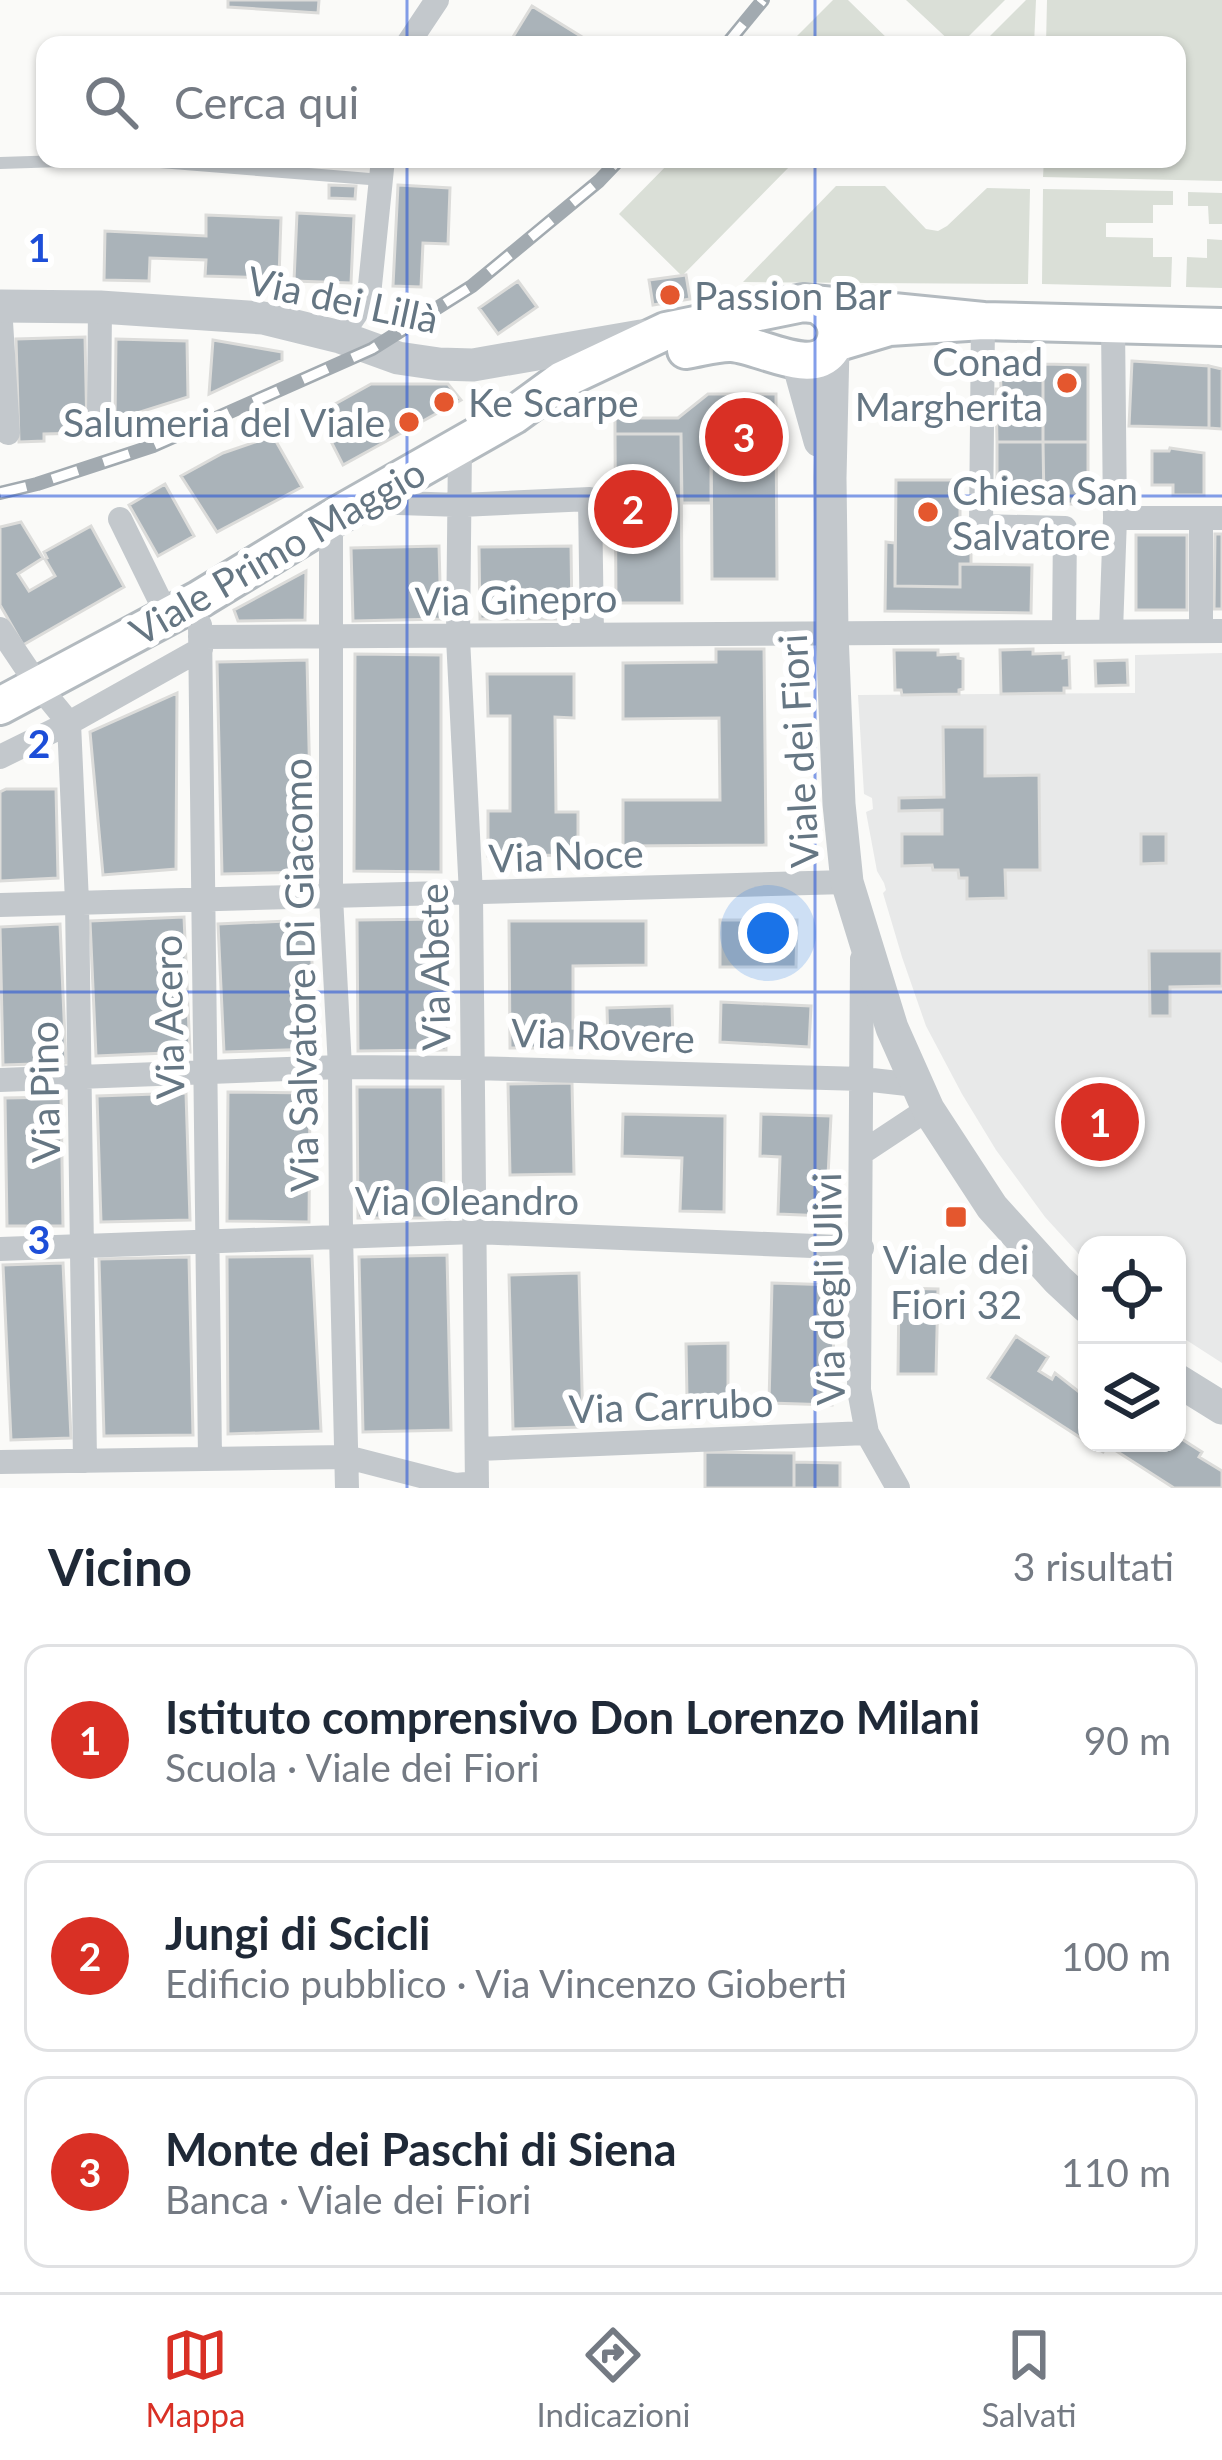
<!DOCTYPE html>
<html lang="it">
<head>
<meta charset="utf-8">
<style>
	body { margin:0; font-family:Lato,sans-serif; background:#f2f2f3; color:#1f2937 }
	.controls { position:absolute; right:36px; bottom:36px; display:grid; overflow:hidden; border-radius:24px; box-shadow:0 3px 9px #0004 }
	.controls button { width:108px; height:108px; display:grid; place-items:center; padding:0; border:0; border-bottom:3px solid #e0e1e3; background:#fff; color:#1f2937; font:60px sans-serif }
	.you { position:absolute; left:768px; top:933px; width:42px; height:42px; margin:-30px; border:9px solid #fff; border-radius:50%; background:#1a73e8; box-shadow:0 0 0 18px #1a73e833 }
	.badge { display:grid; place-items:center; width:78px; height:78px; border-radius:50%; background:#d93025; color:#fff; font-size:39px; font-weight:700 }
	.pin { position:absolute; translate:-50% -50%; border:6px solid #fff; box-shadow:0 3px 12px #0006 }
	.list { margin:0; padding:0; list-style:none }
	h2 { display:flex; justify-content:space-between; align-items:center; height:156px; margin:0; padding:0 48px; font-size:51px }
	h2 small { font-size:39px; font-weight:400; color:#747a83 }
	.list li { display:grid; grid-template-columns:78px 1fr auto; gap:36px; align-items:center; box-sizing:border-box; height:192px; margin:0 24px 24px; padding:0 24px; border:3px solid #e0e1e3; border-radius:24px }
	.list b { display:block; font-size:45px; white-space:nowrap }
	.list p { margin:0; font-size:39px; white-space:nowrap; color:#747a83 }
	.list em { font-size:39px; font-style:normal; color:#747a83 }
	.icon { flex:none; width:66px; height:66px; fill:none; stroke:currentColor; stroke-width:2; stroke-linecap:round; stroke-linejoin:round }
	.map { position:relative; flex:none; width:1222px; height:1488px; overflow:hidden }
	.search { position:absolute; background:#fff; box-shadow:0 3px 9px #0004; left:36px; right:36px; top:36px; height:132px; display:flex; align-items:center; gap:30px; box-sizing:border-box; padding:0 42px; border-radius:24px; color:#747a83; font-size:45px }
	.sheet { height:804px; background:#fff }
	nav { display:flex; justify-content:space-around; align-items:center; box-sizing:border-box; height:168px; border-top:3px solid #e0e1e3; background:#fff; font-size:33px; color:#747a83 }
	nav a { display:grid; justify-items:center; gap:6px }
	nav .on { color:#d93025 }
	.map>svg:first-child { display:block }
</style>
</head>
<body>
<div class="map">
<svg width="1222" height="1488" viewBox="0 0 1222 1488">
	<rect width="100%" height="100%" fill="#fafaf8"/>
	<path fill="#e8e9e9" d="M1222,653V1363L1177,1334V1245H1087V1263L1045,1217L996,1150L962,1094L926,1026L902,957L883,893L886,890L884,883L877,871L866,812L873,809L872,798L864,794L858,695L1135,693V655Z"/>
	<path fill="#dadfd7" d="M833,0H848L894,45H788Z
		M906,0H1005L960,45H954Z
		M1026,0H1036L1034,45H981Z
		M1047,0H1222V181L1043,177L1044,159H1177V45H1046Z
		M673,159H785L791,165L682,276L619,214Z
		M836,186H885L926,229L938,231L947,226L987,188L1030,189L1028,284L743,282Z
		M1043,189L1173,191V205H1153V223H1106V237L1153,238V257H1172L1171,287L1042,284Z
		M1188,192L1222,193V224H1209L1208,206H1188Z
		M1207,239L1222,240V288L1186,287L1187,257L1207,258Z"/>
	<path fill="#aab3b9" stroke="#dcdcda" stroke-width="3" d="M228,0H319L318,13L228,7Z
		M532,6L587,40L584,45H508Z
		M329,185L356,186L355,199L329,198Z
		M398,185L450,188L448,244L423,243L421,287L393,286Z
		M297,213L354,216L351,283L294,281Z
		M206,215L281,218L279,278L205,276L206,260L150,258L149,281L104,280L105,231L206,236Z
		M686,275L690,299L653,305L649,280Z
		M518,281L537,307L498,334L479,308Z
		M85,337L87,433L44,434V441L19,442L16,339Z
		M116,339L187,341L188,397L115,420Z
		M213,340L282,352V360L209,394Z
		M1132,361L1209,366V428L1129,426Z
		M1000,364H1043V442H997L996,389H1001Z
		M1043,364L1088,365V442H1043Z
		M1209,366L1222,369V429L1209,428Z
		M371,384H448L461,400L343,465L317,414Z
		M708,394H776V413H711V503H682L681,434H615V418H678Z
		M711,413H776L777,579H712Z
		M615,434H681L682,603H616Z
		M273,436L302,487L217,532L181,476L223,453Z
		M997,442H1043L1044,504H1004V477H997Z
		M1043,442H1088V504H1044Z
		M1170,448L1204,453V495H1173V485H1152V451H1169Z
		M896,480H960V551H971V564H960V587L895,586Z
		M165,484L194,536L158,556L129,505Z
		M21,522L43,558L18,574L29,591L55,576L45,559L47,558L44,552L91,526L124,587L23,645L0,605V527Z
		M1215,534H1222V609H1214Z
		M1136,535H1187V610H1136Z
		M886,542L895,543V586L960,587V564L1032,565L1031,613L885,611Z
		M439,546L441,619L353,621L351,548Z
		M571,546L572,619H480L479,547Z
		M306,571L305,620L238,621L234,610Z
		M716,649H764L766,845L623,846V800H720L719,718L623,719V663L716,662Z
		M1033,649V654L1063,653V658L1069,657L1070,688H1064V693L1001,694L1000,650Z
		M894,650H938V655L958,654V658L963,659V689L959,690V694L902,695L901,690H895Z
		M355,654L441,655V872L354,871Z
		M307,660L312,872L222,874L217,662Z
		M1127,660L1128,685L1096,686L1095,661Z
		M487,674H574V718L555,717L556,812H578V855L488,856V811H510V716H488Z
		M177,693L176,869L103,875L90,732Z
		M943,727H985V776L1039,775L1040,870H1005L1006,898L967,899V878H959L958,870H933L932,865L902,866V834H942V810L899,811V798L944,797Z
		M6,789H56L58,878L0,881V792Z
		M1141,834H1166V863L1141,864Z
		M184,917L190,1052L96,1056L90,921Z
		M444,919L446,1050L358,1051L357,920Z
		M310,920L316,1049L224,1052L218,924Z
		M720,920H797L796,967H720Z
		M509,921H646V965L573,966V1028L592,1029L593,1048H510Z
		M60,924L66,1063L3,1065L0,927Z
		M1149,951H1222V986L1170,987V1016H1150Z
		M721,1002L811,1006L809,1047L720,1042Z
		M672,1006L673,1041L608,1044L607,1008Z
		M572,1083L574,1174L510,1175L508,1084Z
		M357,1087H443L444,1218H358Z
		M228,1092L310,1093L309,1222L227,1221Z
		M186,1093L190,1220L101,1222L97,1096Z
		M61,1097L63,1226H7L5,1098Z
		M623,1114L725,1116L724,1212L680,1211L682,1158L622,1156Z
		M761,1114L831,1116L826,1216L778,1214L780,1157L760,1156Z
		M447,1255L451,1430L363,1432L359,1257Z
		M312,1256L321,1431L228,1434L227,1257Z
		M189,1257L193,1435L104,1436L99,1259Z
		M63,1263L71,1438L11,1440L3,1265Z
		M579,1273L583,1427L513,1429L509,1275Z
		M772,1283L835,1285L832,1405L769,1403Z
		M899,1288L938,1289L936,1374H898Z
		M1016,1336L1048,1357L1039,1371L1052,1379L1055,1373L1087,1398V1442L988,1378Z
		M728,1343V1397H687L686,1344Z
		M1177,1436L1202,1452L1199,1457L1222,1471V1488H1174L1107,1445L1103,1452L1089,1443H1177Z
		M705,1452L794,1453V1488H705Z
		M794,1462L840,1463V1488H794Z"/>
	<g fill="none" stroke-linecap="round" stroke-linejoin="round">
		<g stroke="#b3babf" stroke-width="42">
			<path id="secondary" d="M835,343L889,327L983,321L1222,327
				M686,350C700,348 718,342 732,343C760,345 810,376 830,351C836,344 838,333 835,324C832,314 825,309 816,304
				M0,706L200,599L331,519L514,415L562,380L666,331L803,303L983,321"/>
		</g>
		<path stroke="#c3c8cc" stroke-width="12" d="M0,163L123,159L382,180"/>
		<path stroke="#c3c8cc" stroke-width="24" d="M407,45L437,0
			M0,306L8,433
			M983,321L981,526L1065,528L1064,631
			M340,337L369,295L383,159
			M99,415L100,307
			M460,446L458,638L471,894L477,1488
			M368,502L461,505L590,499L592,634
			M1115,518H1222
			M120,519L168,617
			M331,519V897L340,1067L341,1235L347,1488
			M200,625L210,1459
			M0,629L37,684L69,723
			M1111,631L1115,518L1113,325
			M1201,631V518
			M200,637L1222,631
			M69,723L77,902L85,1461
			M0,757L69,723L201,649
			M0,905L847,882
			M862,959L859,1390L867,1433L898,1488
			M0,1080L340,1067L471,1068L863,1079L916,1085
			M863,1152L928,1109
			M0,1249L475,1232L862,1248
			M478,1449L867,1433
			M0,1462L347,1457L456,1485L477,1483"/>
		<path stroke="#c3c8cc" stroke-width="33" d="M0,306L100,307L263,318L340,337L398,358L439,364L473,365L641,336
			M833,347L830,478L832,633L839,804L847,882L892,1028L928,1109L992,1207L1058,1280L1087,1307
			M798,362L820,441
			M1177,1380L1222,1408"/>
		<use href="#secondary" stroke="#fff" stroke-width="36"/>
		<g stroke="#a2aab0" stroke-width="14">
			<path id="rail" d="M726,45L763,0
				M0,493L37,484L153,446L372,349L472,286L599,181L620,159"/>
		</g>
		<use href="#rail" stroke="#fff" stroke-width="9" stroke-dasharray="27" stroke-linecap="butt"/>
	</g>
	<path fill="none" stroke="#1d4ed8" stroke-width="3" stroke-opacity="0.55" d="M407,0V45M815,0V45M407,159V1488M815,159V1488M0,496H1222M0,992H1222"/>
	<g fill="#e4572e" stroke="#fff" stroke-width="4.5">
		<circle cx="670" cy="295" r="12"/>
		<circle cx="1067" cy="383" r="12"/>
		<circle cx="444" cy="402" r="12"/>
		<circle cx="409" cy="422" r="12"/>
		<circle cx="928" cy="512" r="12"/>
		<rect x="944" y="1205" width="24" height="24" rx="6"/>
	</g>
	<g text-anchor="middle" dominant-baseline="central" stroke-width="12" stroke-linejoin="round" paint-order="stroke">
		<g font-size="39" fill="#657683" stroke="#fff" text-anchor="start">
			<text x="694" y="295">Passion Bar</text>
			<text x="1043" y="361" text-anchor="end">Conad<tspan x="1043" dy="45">Margherita</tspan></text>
			<text x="468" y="402">Ke Scarpe</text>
			<text x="385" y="422" text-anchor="end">Salumeria del Viale</text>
			<text x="952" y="490">Chiesa San<tspan x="952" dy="45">Salvatore</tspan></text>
			<text x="956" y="1259" text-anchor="middle">Viale dei<tspan x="956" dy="45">Fiori 32</tspan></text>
		</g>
		<g font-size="39" fill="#657683" stroke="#fff">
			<text transform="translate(343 299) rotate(12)">Via dei Lillà</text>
			<text transform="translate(277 551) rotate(-30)">Viale Primo Maggio</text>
			<text transform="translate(516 599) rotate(-1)">Via Ginepro</text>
			<text transform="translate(798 751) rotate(-93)">Viale dei Fiori</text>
			<text transform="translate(566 855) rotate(-2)">Via Noce</text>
			<text transform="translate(434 967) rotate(-91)">Via Abete</text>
			<text transform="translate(300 975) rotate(-91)">Via Salvatore Di Giacomo</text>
			<text transform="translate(168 1017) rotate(-91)">Via Acero</text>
			<text transform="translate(603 1035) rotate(2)">Via Rovere</text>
			<text transform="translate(44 1092) rotate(-91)">Via Pino</text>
			<text x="467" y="1200">Via Oleandro</text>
			<text transform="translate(828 1289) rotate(-91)">Via degli Ulivi</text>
			<text transform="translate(671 1405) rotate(-2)">Via Carrubo</text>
		</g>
	</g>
	<g font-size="39" text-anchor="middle" font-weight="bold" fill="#1d4ed8" stroke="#fff" stroke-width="12" stroke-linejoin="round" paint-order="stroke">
		<text x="39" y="262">1</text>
		<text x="39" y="758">2</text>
		<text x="39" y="1254">3</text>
	</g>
</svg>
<div class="controls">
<button><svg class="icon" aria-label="locate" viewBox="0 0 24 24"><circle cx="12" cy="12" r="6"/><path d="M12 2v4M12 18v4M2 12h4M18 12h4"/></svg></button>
<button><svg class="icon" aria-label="layers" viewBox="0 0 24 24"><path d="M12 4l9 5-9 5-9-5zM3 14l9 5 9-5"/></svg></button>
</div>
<div class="you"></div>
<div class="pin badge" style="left:1100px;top:1122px">1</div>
<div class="pin badge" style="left:633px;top:509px">2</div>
<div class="pin badge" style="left:744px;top:437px">3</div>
<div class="search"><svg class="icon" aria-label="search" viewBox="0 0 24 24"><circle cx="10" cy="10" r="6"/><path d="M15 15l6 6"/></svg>Cerca qui</div>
</div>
<section class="sheet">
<h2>Vicino<small>3 risultati</small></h2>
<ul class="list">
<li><span class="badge">1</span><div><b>Istituto comprensivo Don Lorenzo Milani</b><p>Scuola · Viale dei Fiori</p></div><em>90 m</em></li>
<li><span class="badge">2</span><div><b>Jungi di Scicli</b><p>Edificio pubblico · Via Vincenzo Gioberti</p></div><em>100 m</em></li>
<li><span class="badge">3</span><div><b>Monte dei Paschi di Siena</b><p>Banca · Viale dei Fiori</p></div><em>110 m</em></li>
</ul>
</section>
<nav>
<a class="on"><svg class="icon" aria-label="map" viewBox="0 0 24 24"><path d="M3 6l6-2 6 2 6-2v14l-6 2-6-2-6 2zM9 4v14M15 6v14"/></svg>Mappa</a>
<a><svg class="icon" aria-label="directions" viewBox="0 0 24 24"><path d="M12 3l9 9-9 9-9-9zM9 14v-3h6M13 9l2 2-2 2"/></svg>Indicazioni</a>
<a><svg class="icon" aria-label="saved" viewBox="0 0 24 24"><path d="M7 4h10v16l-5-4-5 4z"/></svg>Salvati</a>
</nav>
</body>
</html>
